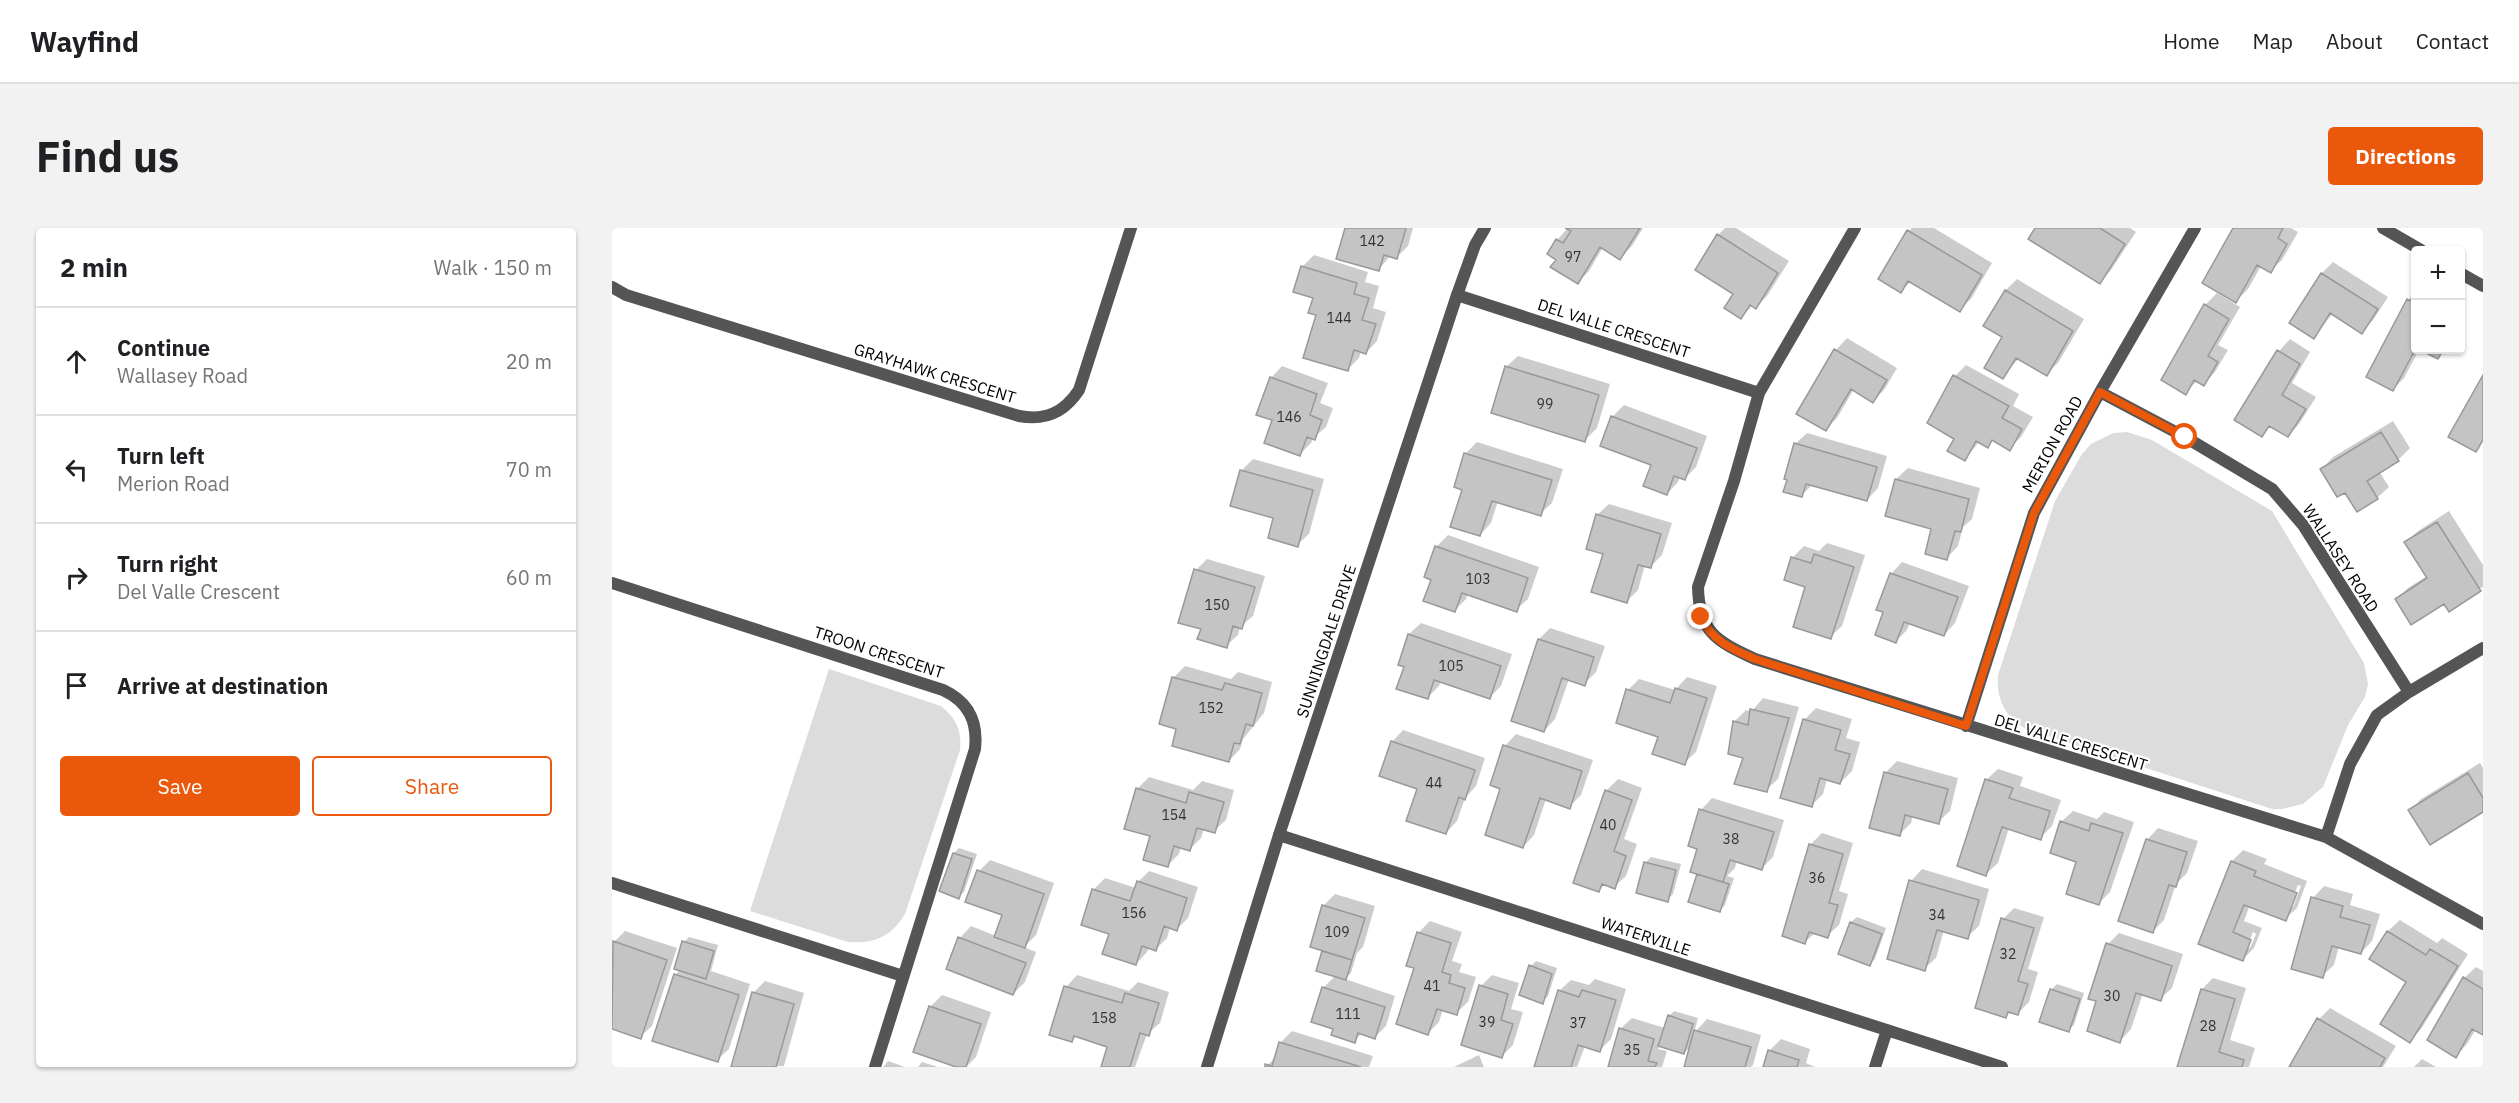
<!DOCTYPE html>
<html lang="en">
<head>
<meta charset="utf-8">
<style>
	body { margin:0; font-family:"IBM Plex Sans",sans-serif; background:#f2f2f2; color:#202124 }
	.controls { position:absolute; right:18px; top:18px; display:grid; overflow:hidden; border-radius:6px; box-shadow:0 2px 4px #0004 }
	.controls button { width:54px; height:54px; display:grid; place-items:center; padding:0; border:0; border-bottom:2px solid #e0e0e0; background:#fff; color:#202124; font:30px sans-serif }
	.stop { position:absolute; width:18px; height:18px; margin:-14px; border:4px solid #ea580c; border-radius:50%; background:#fff }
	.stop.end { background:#ea580c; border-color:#fff; box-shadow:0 2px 6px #0008 }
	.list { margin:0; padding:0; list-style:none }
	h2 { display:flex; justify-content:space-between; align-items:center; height:78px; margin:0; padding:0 24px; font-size:26px }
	h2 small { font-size:20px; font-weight:400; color:#757577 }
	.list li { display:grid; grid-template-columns:39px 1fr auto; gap:18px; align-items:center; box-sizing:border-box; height:108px; padding:0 24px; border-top:2px solid #e0e0e0 }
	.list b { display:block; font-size:22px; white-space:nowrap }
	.list p { margin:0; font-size:20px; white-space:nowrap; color:#757577 }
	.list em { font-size:20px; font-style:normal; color:#757577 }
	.actions { display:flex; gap:12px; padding:18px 24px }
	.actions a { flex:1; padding:14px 0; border:2px solid #ea580c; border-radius:6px; text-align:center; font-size:21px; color:#ea580c }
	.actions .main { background:#ea580c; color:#fff }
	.icon { flex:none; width:33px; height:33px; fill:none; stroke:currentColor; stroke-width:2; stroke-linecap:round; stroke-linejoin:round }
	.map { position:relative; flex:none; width:1871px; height:839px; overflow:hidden; border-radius:6px }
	header { display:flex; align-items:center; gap:36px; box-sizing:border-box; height:84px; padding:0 30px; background:#fff; border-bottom:2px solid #e0e0e0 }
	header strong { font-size:28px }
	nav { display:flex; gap:33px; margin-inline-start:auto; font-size:21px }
	.intro { display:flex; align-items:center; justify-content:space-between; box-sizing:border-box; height:144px; padding:0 36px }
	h1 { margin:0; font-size:42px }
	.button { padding:15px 27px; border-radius:6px; background:#ea580c; color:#fff; font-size:21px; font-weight:700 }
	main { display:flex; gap:36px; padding:0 36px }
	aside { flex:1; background:#fff; border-radius:6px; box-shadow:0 2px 4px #0004 }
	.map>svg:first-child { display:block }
</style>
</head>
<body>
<header>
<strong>Wayfind</strong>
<nav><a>Home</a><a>Map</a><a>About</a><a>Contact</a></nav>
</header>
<div class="intro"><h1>Find us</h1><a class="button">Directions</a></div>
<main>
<aside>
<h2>2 min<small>Walk · 150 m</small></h2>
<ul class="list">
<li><svg class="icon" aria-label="ahead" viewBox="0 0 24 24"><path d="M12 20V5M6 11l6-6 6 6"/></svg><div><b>Continue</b><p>Wallasey Road</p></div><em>20 m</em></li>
<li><svg class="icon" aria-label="left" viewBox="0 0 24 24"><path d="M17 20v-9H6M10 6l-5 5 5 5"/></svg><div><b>Turn left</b><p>Merion Road</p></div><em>70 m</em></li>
<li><svg class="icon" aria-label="right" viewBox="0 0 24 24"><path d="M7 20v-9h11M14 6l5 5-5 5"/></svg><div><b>Turn right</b><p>Del Valle Crescent</p></div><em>60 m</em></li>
<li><svg class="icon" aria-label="arrive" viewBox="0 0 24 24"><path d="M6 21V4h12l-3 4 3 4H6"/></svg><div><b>Arrive at destination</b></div></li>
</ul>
<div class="actions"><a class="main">Save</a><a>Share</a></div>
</aside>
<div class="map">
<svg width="1871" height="839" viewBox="0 0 1871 839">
	<rect width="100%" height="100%" fill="#fff"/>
	<path fill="#dcdcdc" d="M1515,204L1540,212L1660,283L1752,435L1756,456L1753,469L1736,497L1711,559L1691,576L1670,581H1660L1414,501C1393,489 1384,471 1386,447L1443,273L1470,226L1479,216L1501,205Z
		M217,441L329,478C344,490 350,502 348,522L293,686C279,709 262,716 236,714L138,683Z"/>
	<path fill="#0003" fill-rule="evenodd" d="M734,0H801L796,18L785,29L779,27L767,41Z
		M956,0H1031L1020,18L1008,30L991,19L977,43L966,54L946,31L937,26L945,12Z
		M1113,0H1124L1177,33L1155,68L1144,79L1141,77L1129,89L1106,7Z
		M1300,0H1322L1380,35L1359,71L1347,82L1299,53L1289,63L1297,3Z
		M1425,0H1518L1524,4L1499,42L1488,54Z
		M1622,0H1679L1686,4L1670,32L1658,43L1649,38L1636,61L1624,73Z
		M702,27L756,44L753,54L767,58L761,80L774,84L765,113L754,125L749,123L747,130L735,142L706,86L703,69L690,39Z
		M1721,34L1776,69L1761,92L1749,104L1721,85L1702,109L1679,95L1710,45Z
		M1405,51L1472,91L1446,135L1434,146L1407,130L1391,149L1394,62Z
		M1804,64V122H1807L1792,150L1781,161L1796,72Z
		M1605,65L1628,79L1606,117L1616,122L1603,144L1592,156L1586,152L1573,165L1593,77Z
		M1235,110L1285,140L1272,162L1261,173L1242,161L1225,190L1214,201L1186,185L1224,122Z
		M1678,111L1698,124L1680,155L1704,169L1687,196L1676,208L1659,197L1649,207L1624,192L1667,123Z
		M906,128L998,156L985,200L973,212L894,139Z
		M1354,137L1407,166L1401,178L1421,189L1409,209L1397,221L1382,212L1375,218L1368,213L1353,231L1344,210L1343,148Z
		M670,138L716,155L708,175L721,180L714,199L701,210L699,215L688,226L659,150Z
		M1012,177L1095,208L1084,239L1073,250L1068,249L1066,254L1055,266L1041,236L1000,189Z
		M1781,193L1798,220L1786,232L1767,243L1777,259L1765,270L1746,282L1733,263L1710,241L1721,229Z
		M1195,205L1275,228L1266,260L1255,272L1201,256L1189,268L1183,216Z
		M865,214L951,241L940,275L928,286L886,273L879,295L868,307L852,261L843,258L854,225Z
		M641,231L712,251L697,306L685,317L629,243Z
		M1296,240L1368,260L1360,291L1351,299L1346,318L1335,330L1321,300L1284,251Z
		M997,276L1060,295L1050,327L1038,339L1033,337L1026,362L1014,374L993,325L985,287Z
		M1837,283L1871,337V359L1832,374L1785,371L1796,360L1815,348L1794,314L1806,303Z
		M836,307L927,339L916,371L904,382L856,366L854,371L843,382L821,351L824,319Z
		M1215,315L1253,327L1230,398L1218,409L1195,358L1174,351L1181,329L1192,318L1207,323Z
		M595,331L653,348L641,388L628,399L626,407L614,418L590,400L584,342Z
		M1290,334L1357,358L1343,395L1332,407L1298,394L1295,402L1284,413L1273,383L1279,346Z
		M809,395L900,426L889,458L877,470L829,453L827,458L815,470L794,438L787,436L797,406Z
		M938,400L993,418L984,444L972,456L957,451L943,491L932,503L927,411Z
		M573,438L619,451L626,444L660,454L652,485L631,511L628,521L617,533L566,500L561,450Z
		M1075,449L1105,458L1084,524L1072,535L1048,508L1016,462L1027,451L1063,462Z
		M1151,470L1187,479L1166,551L1154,562L1133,529L1122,494L1134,482L1139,484Z
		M1204,480L1240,491L1234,510L1248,514L1240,543L1228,555L1215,551L1211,566L1199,578L1192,492Z
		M791,502L873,530L864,558L853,570L845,593L834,605L780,514Z
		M904,506L981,532L969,567L957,579L934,571L922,607L911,619L890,560L893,518Z
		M1285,533L1346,550L1338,583L1326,594L1301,587L1299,595L1288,606L1273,545Z
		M1868,535L1871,540V583H1798L1809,571Z
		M1386,541L1411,549L1408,558L1449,572L1440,598L1428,610L1397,600L1386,635L1374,646V552Z
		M537,549L581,562L590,553L622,562L614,592L602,603L592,600L589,610L578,621L569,619L567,626L556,637L539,607L525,561Z
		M1006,551L1030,560L1012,611L1025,616L1014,648L1002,659L993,656L987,662L994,563Z
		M1100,570L1172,592L1161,629L1150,640L1125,632L1123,640L1115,648L1122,650L1113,677L1108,682L1086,647L1087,620L1078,617L1089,582Z
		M1461,583L1485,591L1492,584L1522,594L1498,664L1487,675L1449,594Z
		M1546,600L1586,613L1575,645L1564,656L1552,692L1541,703L1535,612Z
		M1210,605L1241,615L1227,663L1236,666L1227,697L1215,708L1203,705L1193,714L1198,617Z
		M347,620L365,626L352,664L346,669L342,625Z
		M1631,622L1655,631L1652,636L1695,653L1685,680L1673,691L1638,677L1632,693L1650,700L1642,720L1630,732L1588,715L1620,633ZM1686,657L1689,658L1681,679H1677ZM1641,704L1644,706L1638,720H1635Z
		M1039,629L1069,636L1061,666L1055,672L1033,635Z
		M378,632L442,655L424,707L412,719L424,724L413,754L401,766L348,710L359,698L384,708L392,686L367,643Z
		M1310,641L1377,661L1367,698L1355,709L1332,702L1324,730L1312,741L1299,653Z
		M537,643L586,659L576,690L565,701L558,699L555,710L544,721L537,719L535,724L524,736L499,705L481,662L493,650L524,660L526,654Z
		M1712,658L1741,666L1738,677L1768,686L1760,713L1749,725L1727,718L1722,737L1710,748L1701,670Z
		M723,666L763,678L751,719L745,725L739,745L733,751L783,768L774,798L763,809L750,805L742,813L723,800L711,760L724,747L706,742L712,722L699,718L712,677Z
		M1402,680L1432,689L1416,741L1426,744L1417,774L1406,785L1399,783L1394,789L1391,691Z
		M1245,689L1274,700L1263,731L1257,737L1239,694Z
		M1788,692L1825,715L1830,710L1856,726L1809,801L1798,813L1796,754L1759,731L1776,703Z
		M818,693L850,704L840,733L850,736L847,744L864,749L856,774L844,785L831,781L827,794L816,805L803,739L806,705Z
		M13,703L65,720L40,798L28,809L0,799V720L2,714Z
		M1507,705L1571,726L1560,760L1548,771L1531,765L1519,801L1508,813L1486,773L1496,716Z
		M77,709L106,717L99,743L138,756L117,821L105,832L63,747L68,742L72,714Z
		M924,733L945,740L936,768L930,774L919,738Z
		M1864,739L1871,743V805L1864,801L1855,816L1844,828L1852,750Z
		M465,747L517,763L526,754L557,764L548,795L535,806L523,839H491L497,818L465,807L460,813L454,759Z
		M880,747L907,755L899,781L911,784L901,817L889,829L869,758Z
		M1601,750L1634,760L1618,812L1643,820L1637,839H1566L1590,761Z
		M983,751L1014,761L999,811L988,822L973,818L965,839H927L947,763L959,752L977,757Z
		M153,753L192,765L172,838L125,839L141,765Z
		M1445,756L1472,765L1462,797L1456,802L1439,762Z
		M330,767L379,784L364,829L354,839H349L318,779Z
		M1718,780L1784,818L1771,839H1679L1707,791Z
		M1062,783L1086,790L1082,805L1095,791L1149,807L1141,837L1139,839H1073L1080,817L1072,825L1048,817L1046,821L1055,823L1050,839H997L1008,801L1020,790L1053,800L1057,788Z
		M680,803L761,828L757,839H654L665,827L668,815Z
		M1169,811L1198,821L1194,835L1203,839H1152L1157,823Z
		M867,827L872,839H842Z
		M1810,831L1824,839H1802Z
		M276,833L293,839H271Z
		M310,834L326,839H306Z"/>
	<path fill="#c4c4c4" stroke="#999" stroke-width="1.5" d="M733,0H794L785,31L772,27L767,43L724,31Z
		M953,0H1028L1008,32L988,19L966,56L938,39L944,32L935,26L944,11L951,15L959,3Z
		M1423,0H1488L1513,16L1488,56L1416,11Z
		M1621,0H1671L1666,10L1675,16L1659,45L1645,37L1624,75L1590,55Z
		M1295,2L1370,47L1348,84L1296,53L1289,65L1266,51Z
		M1105,6L1166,45L1144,81L1138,77L1129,91L1112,80L1121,66L1083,42Z
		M689,38L745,55L742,66L757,70L750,92L764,96L754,126L742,122L736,143L691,130L704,87L696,85L701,70L681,64Z
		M1709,45L1766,81L1750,106L1718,85L1702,111L1677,95Z
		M1393,62L1461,103L1435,148L1404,130L1391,151L1372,140L1390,109L1371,98Z
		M1795,71L1804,76V120L1781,163L1754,149Z
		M1592,76L1617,91L1596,128L1606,134L1592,158L1582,152L1574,167L1549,152Z
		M1222,121L1275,152L1261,175L1239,161L1214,203L1184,186Z
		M1665,122L1688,136L1670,167L1694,181L1676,209L1657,198L1650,209L1622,192Z
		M1808,122H1831L1826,131Z
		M893,138L987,167L973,214L879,185Z
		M1341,147L1397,178L1390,190L1410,201L1398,223L1380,212L1376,220L1364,213L1353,233L1335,223L1342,211L1315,195Z
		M1871,147V212L1864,224L1836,209Z
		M658,149L705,166L698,187L710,192L703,212L695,209L688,228L652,215L660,192L644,187Z
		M999,188L1085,220L1073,252L1062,248L1055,267L1031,258L1039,237L988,218Z
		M1769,204L1787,233L1755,253L1766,271L1745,284L1733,265L1725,269L1708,241Z
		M1182,215L1265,239L1255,273L1194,256L1190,269L1171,264L1175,252L1172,251Z
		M852,225L940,252L929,288L880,273L868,308L838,299L850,262L842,259Z
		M628,242L701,262L686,319L656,310L661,290L618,278Z
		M1283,251L1357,271L1349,304L1343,303L1335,332L1313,326L1319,301L1273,288Z
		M984,286L1049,306L1039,340L1026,337L1015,375L979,364L991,326L974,321Z
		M1825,294L1869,363L1837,384L1832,376L1799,397L1783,371L1815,350L1792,314Z
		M823,318L916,350L905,384L850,365L843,384L811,373L819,352L812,349Z
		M1202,326L1242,339L1219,411L1181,399L1193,359L1172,352L1179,329L1199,335Z
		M582,341L643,359L630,401L621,398L615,420L585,411L589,401L566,395Z
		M1278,345L1346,369L1332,408L1292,394L1284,415L1263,407L1271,384L1264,382Z
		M796,406L889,438L878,471L822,452L816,471L784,461L792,439L786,437Z
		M926,411L982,429L973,458L950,450L932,504L899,493Z
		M560,449L610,462L613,455L650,465L641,498L634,496L628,516L622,515L617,534L560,518L564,501L547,496Z
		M1063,460L1095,470L1073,537L1040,526L1046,509L1004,495L1014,461L1058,475Z
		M1138,481L1177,490L1155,564L1122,556L1131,530L1116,526L1121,493L1136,497Z
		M1191,491L1229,502L1223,522L1238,526L1228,556L1208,550L1200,579L1168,570Z
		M779,513L863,542L853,572L847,569L834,606L794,593L805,561L767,548Z
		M891,517L970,543L958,581L928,570L911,620L873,607L888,561L878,557Z
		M1272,544L1336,561L1327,596L1293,587L1288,608L1257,600Z
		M1856,545L1871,570V584L1818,617L1796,582Z
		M1373,551L1401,560L1397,570L1438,583L1429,612L1390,599L1374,648L1345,638Z
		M524,560L574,575L577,564L612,574L603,605L585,600L578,623L562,618L556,639L531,632L538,608L512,601Z
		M993,562L1020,572L1002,623L1014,628L1003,661L990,656L987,664L961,655Z
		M1087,581L1162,604L1150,642L1118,632L1111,654L1078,644L1085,621L1076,618Z
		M1448,593L1477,603L1479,595L1511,605L1487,677L1454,666L1464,634L1438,625Z
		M1534,611L1575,624L1564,659L1557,657L1541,705L1506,693Z
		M1197,616L1231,626L1217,675L1226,677L1216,710L1197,704L1193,716L1170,708Z
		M341,625L360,631L347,671L327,663Z
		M1619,633L1644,643L1642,648L1685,665L1674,693L1632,677L1621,704L1639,712L1631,733L1586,716Z
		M1032,634L1064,642L1056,674L1024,665Z
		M365,642L432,666L413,720L382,709L390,687L353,674Z
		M1085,646L1117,656L1108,684L1076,674Z
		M1297,652L1367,672L1356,711L1325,702L1313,743L1275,731Z
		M525,653L575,670L565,703L552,698L544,723L530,718L524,737L490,726L497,706L469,697L480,661L518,673Z
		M1699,669L1731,678L1728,689L1758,697L1749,726L1720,718L1711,750L1679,741Z
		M710,677L753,690L740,732L698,719Z
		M1389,690L1422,700L1406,753L1416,756L1406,787L1396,784L1394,790L1363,780Z
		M1238,694L1270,706L1258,738L1226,726Z
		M1775,703L1814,727L1818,721L1846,738L1798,815L1768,796L1794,754L1757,731Z
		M805,704L839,715L830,744L839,747L837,755L853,760L845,787L825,781L816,807L784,796L802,740L794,738Z
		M346,709L414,735L401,767L334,741Z
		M1,713L55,732L29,811L0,801Z
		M70,713L102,723L94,751L62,741Z
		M1494,715L1560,738L1549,773L1524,765L1508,815L1475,803L1484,773L1476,771Z
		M710,723L740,732L734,752L704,743Z
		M917,737L940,746L931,776L907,767Z
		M62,746L127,767L106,834L40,813Z
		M1851,749L1871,761V807L1860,801L1844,830L1815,812Z
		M867,757L896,766L889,792L901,796L890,830L849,817Z
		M452,758L510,775L513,765L547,775L537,808L528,805L518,839H489L495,819L462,808L460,814L437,807Z
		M710,759L773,779L763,811L746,805L743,815L719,807L721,801L699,794Z
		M1438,761L1468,771L1457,804L1427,794Z
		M1589,761L1623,771L1607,824L1632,832L1630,839H1565Z
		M946,762L967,769L970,762L1004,772L988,824L966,817L959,839H922Z
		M140,764L182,776L164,839H119Z
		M317,778L369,796L354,839H344L301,824Z
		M1056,787L1081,796L1072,826L1046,818Z
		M1705,790L1773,830L1768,839H1677Z
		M1007,800L1042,811L1036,833L1045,835L1043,839H996Z
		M1082,802L1139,819L1133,839H1072Z
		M667,814L749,839H653V836L660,838Z
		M1156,822L1187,832L1185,839H1151Z"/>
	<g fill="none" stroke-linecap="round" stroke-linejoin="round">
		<path stroke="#555" stroke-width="12" d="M1243,0L1147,165L1122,253L1086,359C1087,404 1104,413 1143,431L1714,609L1871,696
			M1771,0L1809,22
			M1848,45L1871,58
			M0,59L14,67L407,188C433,193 452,185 467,162L519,0
			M845,67L1147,165
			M1488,164L1573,209L1660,261L1691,297L1797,464
			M0,355L331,462C357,474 366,494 363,521L263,839
			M1354,498L1422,285L1488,164L1583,0
			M667,607L1390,839
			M1714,609L1738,536L1765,487L1797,464L1871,420
			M0,655L291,748
			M1263,839L1275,802"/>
		<path stroke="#555" stroke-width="12" d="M595,839L667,607L845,67L863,17L873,0"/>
	</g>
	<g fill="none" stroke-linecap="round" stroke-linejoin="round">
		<path stroke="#ea580c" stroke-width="8" d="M1089,389C1100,413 1120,421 1143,431L1354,498L1422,285L1488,164L1573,209"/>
	</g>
	<g text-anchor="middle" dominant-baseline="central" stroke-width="4.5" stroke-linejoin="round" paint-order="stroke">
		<g font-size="14" fill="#313131">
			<text x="760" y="13">142</text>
			<text x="961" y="29">97</text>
			<text x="727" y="90">144</text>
			<text x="933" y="176">99</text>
			<text x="677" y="189">146</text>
			<text x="866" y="351">103</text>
			<text x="605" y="377">150</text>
			<text x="839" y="438">105</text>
			<text x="599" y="480">152</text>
			<text x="822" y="555">44</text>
			<text x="562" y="587">154</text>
			<text x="996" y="597">40</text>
			<text x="1119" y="611">38</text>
			<text x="1205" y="650">36</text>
			<text x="522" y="685">156</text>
			<text x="1325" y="687">34</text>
			<text x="725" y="704">109</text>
			<text x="1396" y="726">32</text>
			<text x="820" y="758">41</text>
			<text x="1500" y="768">30</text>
			<text x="736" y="786">111</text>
			<text x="492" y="790">158</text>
			<text x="875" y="794">39</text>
			<text x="966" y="795">37</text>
			<text x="1596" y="798">28</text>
			<text x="1020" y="822">35</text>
		</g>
		<g font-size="16" fill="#000" stroke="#fff">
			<text transform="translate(1002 100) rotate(18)">DEL VALLE CRESCENT</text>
			<text transform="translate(323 145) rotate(17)">GRAYHAWK CRESCENT</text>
			<text transform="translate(1440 216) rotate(-61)">MERION ROAD</text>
			<text transform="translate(1729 330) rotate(57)">WALLASEY ROAD</text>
			<text transform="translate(714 413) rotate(-72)">SUNNINGDALE DRIVE</text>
			<text transform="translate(267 424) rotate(18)">TROON CRESCENT</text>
			<text transform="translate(1459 514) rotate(17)">DEL VALLE CRESCENT</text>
			<text transform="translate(1034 708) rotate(18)">WATERVILLE</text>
		</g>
	</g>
</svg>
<div class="controls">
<button>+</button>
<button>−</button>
</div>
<div class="stop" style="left:1573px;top:209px"></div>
<div class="stop end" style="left:1089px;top:389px"></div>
</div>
</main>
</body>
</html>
